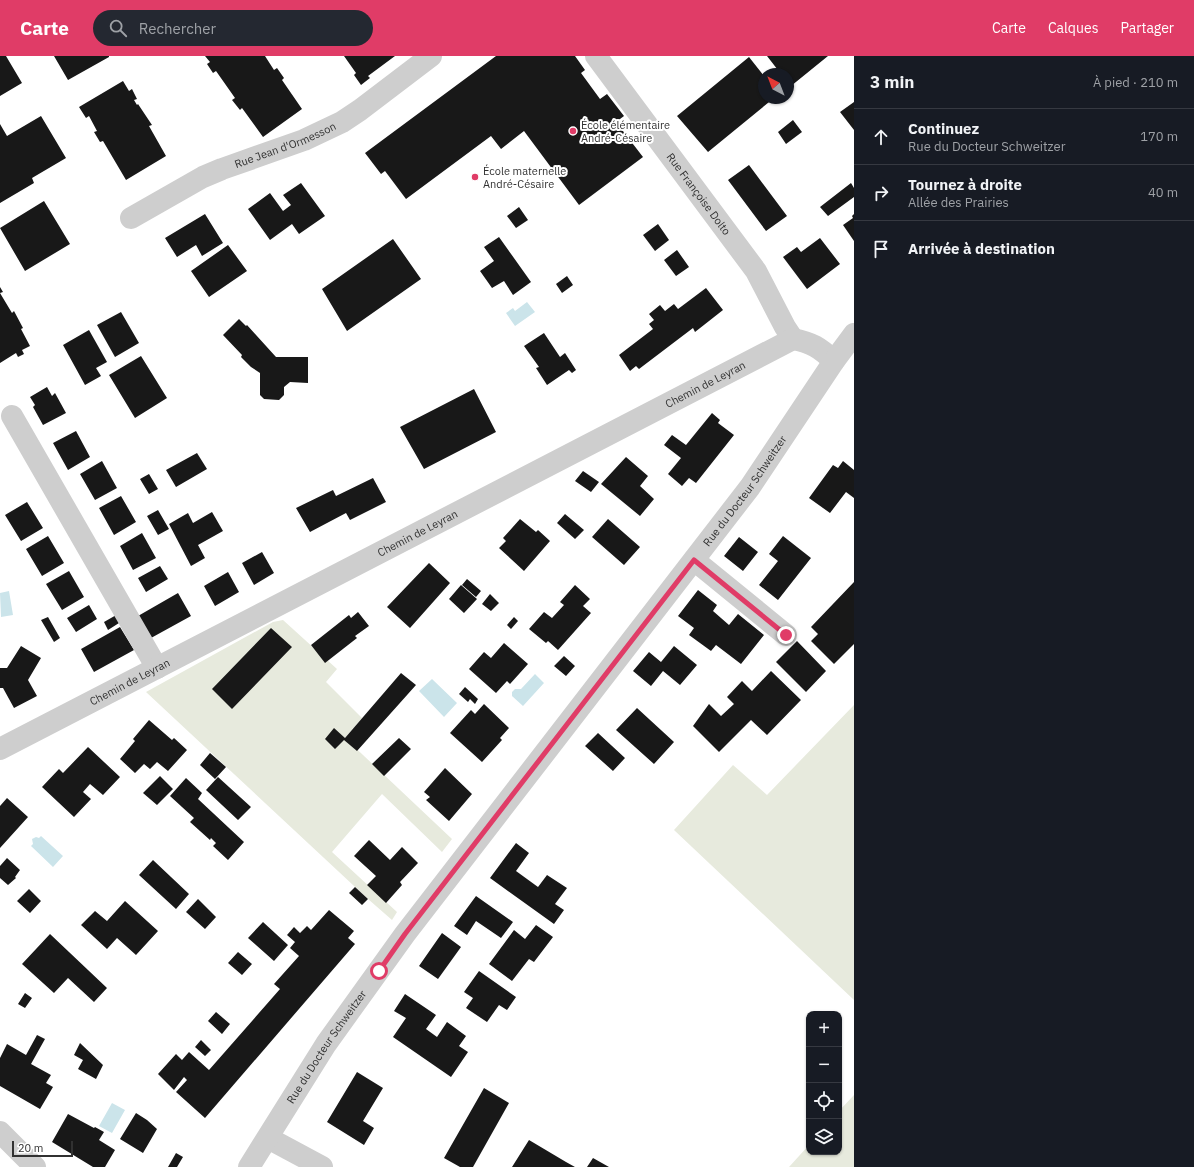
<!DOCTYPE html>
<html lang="fr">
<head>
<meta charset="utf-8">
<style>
	body { margin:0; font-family:"IBM Plex Sans",sans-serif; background:#242831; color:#f1f3f6 }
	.controls { position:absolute; right:12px; bottom:12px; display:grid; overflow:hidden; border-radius:8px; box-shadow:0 1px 3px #0004 }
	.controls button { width:36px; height:36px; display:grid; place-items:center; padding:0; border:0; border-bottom:1px solid #363941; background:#171b24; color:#f1f3f6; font:20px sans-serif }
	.compass { position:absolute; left:758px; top:12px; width:36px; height:36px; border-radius:50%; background:#171b24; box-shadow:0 1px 3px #0004; rotate:318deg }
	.scale { position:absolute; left:12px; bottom:10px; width:61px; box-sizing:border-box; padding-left:4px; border:2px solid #313131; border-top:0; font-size:11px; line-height:14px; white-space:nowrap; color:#313131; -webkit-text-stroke:3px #fff; paint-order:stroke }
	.stop { position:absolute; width:12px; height:12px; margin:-9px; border:3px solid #e03c67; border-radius:50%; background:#fff }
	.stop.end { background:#e03c67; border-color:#fff; box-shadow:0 1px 4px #0008 }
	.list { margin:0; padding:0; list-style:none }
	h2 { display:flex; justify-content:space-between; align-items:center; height:52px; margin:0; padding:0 16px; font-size:17px }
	h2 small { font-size:13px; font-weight:400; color:#9ea1a6 }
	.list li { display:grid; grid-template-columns:26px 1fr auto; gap:12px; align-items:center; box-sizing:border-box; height:56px; padding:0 16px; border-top:1px solid #363941 }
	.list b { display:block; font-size:15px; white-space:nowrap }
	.list p { margin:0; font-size:13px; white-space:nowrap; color:#9ea1a6 }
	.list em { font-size:13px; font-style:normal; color:#9ea1a6 }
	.icon { flex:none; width:22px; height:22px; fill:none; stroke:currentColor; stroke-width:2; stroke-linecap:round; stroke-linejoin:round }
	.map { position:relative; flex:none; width:854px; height:1111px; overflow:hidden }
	header { display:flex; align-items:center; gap:24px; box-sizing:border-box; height:56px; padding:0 20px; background:#e03c67; color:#fff }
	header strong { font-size:19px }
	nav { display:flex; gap:22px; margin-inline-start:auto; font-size:14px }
	.search { width:280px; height:36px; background:#242831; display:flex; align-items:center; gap:10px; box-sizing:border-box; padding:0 14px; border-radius:22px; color:#9ea1a6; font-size:15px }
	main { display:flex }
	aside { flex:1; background:#171b24 }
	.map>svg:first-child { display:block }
</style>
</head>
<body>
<header>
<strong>Carte</strong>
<div class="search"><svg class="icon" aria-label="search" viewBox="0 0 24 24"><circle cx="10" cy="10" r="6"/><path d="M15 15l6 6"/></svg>Rechercher</div>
<nav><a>Carte</a><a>Calques</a><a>Partager</a></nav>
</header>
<main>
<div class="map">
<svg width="854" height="1111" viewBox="0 0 854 1111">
	<rect width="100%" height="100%" fill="#fff"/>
	<path fill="#e7eadd" d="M283,564L337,613L326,626L362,662L345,682L452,783L442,796L382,738L332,796L397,856L392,864L368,843L146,636L273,566Z
		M854,649V944L674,774L733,709L767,739Z
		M854,1039V1111H789L809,1089V1096H839V1055Z"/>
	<path fill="#cbe4ea" d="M527,246L535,256L515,270L506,257L513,252L515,255Z
		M9,535L13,559L1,561L0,537Z
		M535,618L544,627L523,650L512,640V636L515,633H521Z
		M432,623L457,647L444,661L419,635Z
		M41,780L63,800L53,811L31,790L33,788L32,783L36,781L39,782Z
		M112,1047L125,1054L112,1077L99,1070Z"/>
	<path fill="#181818" d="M0,0H6L22,27L0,40Z
		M54,0H109V1L68,24Z
		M205,0H265L274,14L277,12L284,22L282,24L302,53L263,81L242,52L240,54L232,44L235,42L216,15L213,17L207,8L210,6Z
		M344,0H395L368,20L370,22L361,29L354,19L356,17Z
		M496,0H575L585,14L581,17L600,43L607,38L624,60L616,66L643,101L579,149L524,75L501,93L491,80L406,143L385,115L381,118L365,97Z
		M767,0H828L791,30L788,26V18H781Z
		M749,1L764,20V42H774L708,96L677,60Z
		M123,25L129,35L132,33L137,43L134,44L137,49L138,48L152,69L149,70L166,100L126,124L103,85L100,86L94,76L97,75L89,60L86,62L79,51Z
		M854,46V74L840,56Z
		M41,60L66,102L32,122L34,127L0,147V68L7,80Z
		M793,64L802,76L786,88L778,76Z
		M749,109L787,160L766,175L728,124Z
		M301,127L325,160L299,178L292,168L270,184L248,153L270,137L283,155L291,149L283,139Z
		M851,127L854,132V141L828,160L820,151Z
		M44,145L70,188L25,215L0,172Z
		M519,151L528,164L516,172L507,160Z
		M205,158L223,187L202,200L196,189L177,201L165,182Z
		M854,158V185L843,169L853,162L852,160Z
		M658,168L669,184L655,195L643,179Z
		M499,181L531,226L513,239L504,225L492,232L480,215L494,205L484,191Z
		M820,182L840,208L807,233L783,201L797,191L801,196Z
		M393,183L421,223L347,275L322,233Z
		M228,189L247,215L209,241L191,215Z
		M677,194L689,211L676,220L664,204Z
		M567,220L573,229L562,237L556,228Z
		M0,231L3,236L0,237L12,257L14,255L23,272L21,273L30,290L22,294L24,298L18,301L16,297L0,307Z
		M706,232L723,254L695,276L693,272L639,313L636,310L630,315L619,299L653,273L649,268L654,264L649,258L660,249L665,255L674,248L678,253Z
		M121,256L139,287L115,301L97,269Z
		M239,263L246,270L247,269L276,301H308V327L290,326L284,331V339L279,344L264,343L260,339V317L251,311L241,301L242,299L223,279Z
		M89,274L107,306L96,312L101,320L85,329L63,289Z
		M544,277L560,301L565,297L576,314L572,317L569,314L547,329L536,312L539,311L524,290Z
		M141,300L167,342L135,362L109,319Z
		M47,331L52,340L55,337L66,357L43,369L33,351L35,349L30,341Z
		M474,333L496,376L424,413L400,371Z
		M712,357L720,364L718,367L734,379L696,427L689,422L682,430L668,418L681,402L664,389L672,379L686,389Z
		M76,375L90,401L68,414L53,387Z
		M197,397L207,413L176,431L166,414Z
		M626,401L648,420L640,430L654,443L640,460L601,428Z
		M102,405L117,432L95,444L80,418Z
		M843,405L854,414V442L846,436L830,457L809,442L833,409L838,412Z
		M583,415L599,426L591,436L575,425Z
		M149,418L158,433L149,438L140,423Z
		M373,422L386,446L350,464L346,457L310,476L296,452L333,434L336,440Z
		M121,440L136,466L114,479L99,452Z
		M27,446L43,472L21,485L5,459Z
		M158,454L169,473L158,479L147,460Z
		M212,456L223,475L198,489L205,502L191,510L169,468L188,457L193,467Z
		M565,458L584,474L575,483L557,467Z
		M520,463L536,476L538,474L550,485L524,515L499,492L506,485L503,482Z
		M608,463L640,491L624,509L592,481Z
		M142,477L156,502L133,514L120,490Z
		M48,480L64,507L42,520L26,493Z
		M783,480L811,502L778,544L759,529L778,505L769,498Z
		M739,481L758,496L743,515L724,500Z
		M262,496L274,517L254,529L242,507Z
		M429,507L450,527L410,572L387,551Z
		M160,510L168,523L146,536L138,522Z
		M69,515L84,541L62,554L46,528Z
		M228,516L239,536L215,550L204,530Z
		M467,523L481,535L476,541L462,529Z
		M854,526V588L834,608L811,585L818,578L811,571Z
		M461,529L477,543L464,557L449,543Z
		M575,529L590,543L583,550L591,557L558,594L548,585L546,587L529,573L544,556L552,562L564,549L560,546Z
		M698,534L717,549L713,555L729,569L738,558L764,579L741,608L716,589L711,595L689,579L694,572L678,560Z
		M178,537L191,560L151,582L138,560Z
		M490,538L499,547L491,555L482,548Z
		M89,549L97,563L76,576L67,562Z
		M358,556L369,570L355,580L357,582L325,607L311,589L349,559L351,562Z
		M118,558L120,562L119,567L108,574L104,566Z
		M48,561L60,582L54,586L41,564Z
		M514,561L518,565L511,573L507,569Z
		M120,571L134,594L94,616L81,593Z
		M271,572L292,591L232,653L212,633Z
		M797,585L826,615L806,636L776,606Z
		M504,587L528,608L510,628L507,625L496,637L469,613L484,596L491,602Z
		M21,590L41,602L28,624L37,640L14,652L3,632H0V612H7Z
		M674,590L697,609L680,629L663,615L651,630L633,615L649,596L661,606Z
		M564,600L575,610L566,620L554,610Z
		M771,615L801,644L767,679L751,664L719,696L693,670L709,648L721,660L734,648L727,641L742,625L752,635Z
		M401,617L416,629L357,695L344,684L335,693L325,683L334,672L345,682Z
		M465,631L478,643L475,648L470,643L468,646L459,638Z
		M484,648L509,672L500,682L502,684L482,706L450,677L471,654L475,658Z
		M637,652L674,686L654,708L616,674Z
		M149,664L172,684L174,682L187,694L168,715L157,706L150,713L144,708L135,717L120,703L135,685L133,683Z
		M598,677L625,702L613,715L585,690Z
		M399,682L411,693L384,720L372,708Z
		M88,691L120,721L103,739L90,728L83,736L91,743L74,761L42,731L59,713L63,717Z
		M210,697L226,711L215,723L200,709Z
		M445,712L472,738L449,765L426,744L430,741L424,736Z
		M160,720L173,733L157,749L143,737Z
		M218,721L251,751L238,764L206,734Z
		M186,722L202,737L198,743L244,786L228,804L213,790L216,787L211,782L210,784L190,766L194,762L170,740Z
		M7,742L28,761L0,792V750Z
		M369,784L390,804L402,791L418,807L400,826L402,829L386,847L367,829L376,820L354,800Z
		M516,787L529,797L516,815L538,831L547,819L567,832L555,848L564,854L554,868L490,822Z
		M7,802L20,814L15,821L16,822L8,829L0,822V810Z
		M153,804L189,838L176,853L139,819Z
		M355,831L368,843L362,849L349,837Z
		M29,833L41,845L30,857L17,845Z
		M476,840L513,866L501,882L476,865L467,879L454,870Z
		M198,843L216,861L205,873L186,856Z
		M125,845L158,875L136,899L117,882L107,893L81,869L95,855L107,865Z
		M329,854L354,875L348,882L355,888L205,1062L176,1036L187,1024L184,1021L174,1034L158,1018L176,998L182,1004L189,996L209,1014L280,933L274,928L299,900L290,892L295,886L287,879L294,871L300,877L307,870L311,874Z
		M263,866L288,889L274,905L248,882Z
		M536,869L553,881L534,906L529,903L512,925L489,908L514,874L525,883Z
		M442,877L461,891L438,923L419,910Z
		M50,878L107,932L94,946L68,922L54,937L22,908Z
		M238,896L252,908L242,919L228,907Z
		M479,915L516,941L507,954L499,949L487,966L466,952L473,942L464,936Z
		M25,937L32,942L25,952L18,948Z
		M405,938L436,959L426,973L437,981L447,966L466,980L459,990L468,996L451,1021L393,981L406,962L394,955Z
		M216,956L230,968L222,978L208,965Z
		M37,979L45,983L31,1008L51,1019L46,1027L53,1031L40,1053L0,1030V1002L7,988L26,999Z
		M201,984L211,994L205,1000L195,991Z
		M80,987L103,1009L96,1023L78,1013L83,1004L74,999Z
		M357,1016L383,1032L363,1065L374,1072L364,1089L327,1066Z
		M484,1032L509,1047L473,1111H460L444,1102Z
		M136,1057L147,1064L157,1073L143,1097L120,1083Z
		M68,1058L94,1072L95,1071L104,1076L99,1084L115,1094L105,1111H93L52,1086Z
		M529,1084L566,1106L575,1111H512Z
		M176,1097L183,1101L177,1111H168Z
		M593,1102L609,1111H587Z"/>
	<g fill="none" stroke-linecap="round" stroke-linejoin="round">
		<g stroke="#cecece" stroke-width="22">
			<path id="s1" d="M596,0L756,215L785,271L793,283"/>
			<path id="s2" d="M131,162L203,121L222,113L304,84L342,66L360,54L431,0"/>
			<path d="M12,360L157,612"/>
			<path d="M694,504L786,579"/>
			<path id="s3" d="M0,693L793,283C812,287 819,291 834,305"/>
			<path d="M0,1076L35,1111"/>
			<path d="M268,1082L322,1111"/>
		</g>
		<path stroke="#cecece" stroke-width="22" id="s4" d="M249,1111L326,988L405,878L750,431L834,305L854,278"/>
	</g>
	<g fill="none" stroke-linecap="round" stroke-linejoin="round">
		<path stroke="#e03c67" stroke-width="5" d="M379,915L405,878L694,504L786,579"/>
	</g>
	<g fill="#e03c67" stroke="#fff" stroke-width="1.5">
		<circle cx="573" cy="75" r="4"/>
		<circle cx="475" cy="121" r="4"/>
	</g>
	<g text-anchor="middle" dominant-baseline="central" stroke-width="4" stroke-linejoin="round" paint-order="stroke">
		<g font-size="11" fill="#313131" stroke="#fff" text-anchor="start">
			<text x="581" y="69">École élémentaire<tspan x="581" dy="13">André-Césaire</tspan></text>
			<text x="483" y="115">École maternelle<tspan x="483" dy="13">André-Césaire</tspan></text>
		</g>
		<g font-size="11" fill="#313131" stroke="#fff">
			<text stroke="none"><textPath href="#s2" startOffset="171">Rue Jean d'Ormesson</textPath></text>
			<text stroke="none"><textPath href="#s1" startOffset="172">Rue Françoise Dolto</textPath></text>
			<text stroke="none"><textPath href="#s3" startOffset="794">Chemin de Leyran</textPath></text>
			<text stroke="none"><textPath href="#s4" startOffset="839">Rue du Docteur Schweitzer</textPath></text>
			<text stroke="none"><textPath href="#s3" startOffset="470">Chemin de Leyran</textPath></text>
			<text stroke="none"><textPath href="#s3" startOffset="146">Chemin de Leyran</textPath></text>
			<text stroke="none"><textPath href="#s4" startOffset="143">Rue du Docteur Schweitzer</textPath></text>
		</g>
	</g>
</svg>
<div class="controls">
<button>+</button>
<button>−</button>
<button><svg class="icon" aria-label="locate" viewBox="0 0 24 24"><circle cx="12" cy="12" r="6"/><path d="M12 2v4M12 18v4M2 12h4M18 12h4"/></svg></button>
<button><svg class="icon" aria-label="layers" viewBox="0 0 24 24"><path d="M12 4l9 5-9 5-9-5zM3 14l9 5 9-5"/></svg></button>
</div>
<svg class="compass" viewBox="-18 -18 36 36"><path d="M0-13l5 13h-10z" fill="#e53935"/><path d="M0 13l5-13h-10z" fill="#9ea1a6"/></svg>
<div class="scale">20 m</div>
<div class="stop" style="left:379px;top:915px"></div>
<div class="stop end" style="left:786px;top:579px"></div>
</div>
<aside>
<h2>3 min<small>À pied · 210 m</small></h2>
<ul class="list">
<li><svg class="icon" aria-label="ahead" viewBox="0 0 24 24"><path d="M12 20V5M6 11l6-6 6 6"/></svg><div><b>Continuez</b><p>Rue du Docteur Schweitzer</p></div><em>170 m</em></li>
<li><svg class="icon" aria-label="right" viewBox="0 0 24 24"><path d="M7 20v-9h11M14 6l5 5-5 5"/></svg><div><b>Tournez à droite</b><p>Allée des Prairies</p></div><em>40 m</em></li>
<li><svg class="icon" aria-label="arrive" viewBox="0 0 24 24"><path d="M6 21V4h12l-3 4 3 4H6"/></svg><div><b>Arrivée à destination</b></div></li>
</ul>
</aside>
</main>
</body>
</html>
